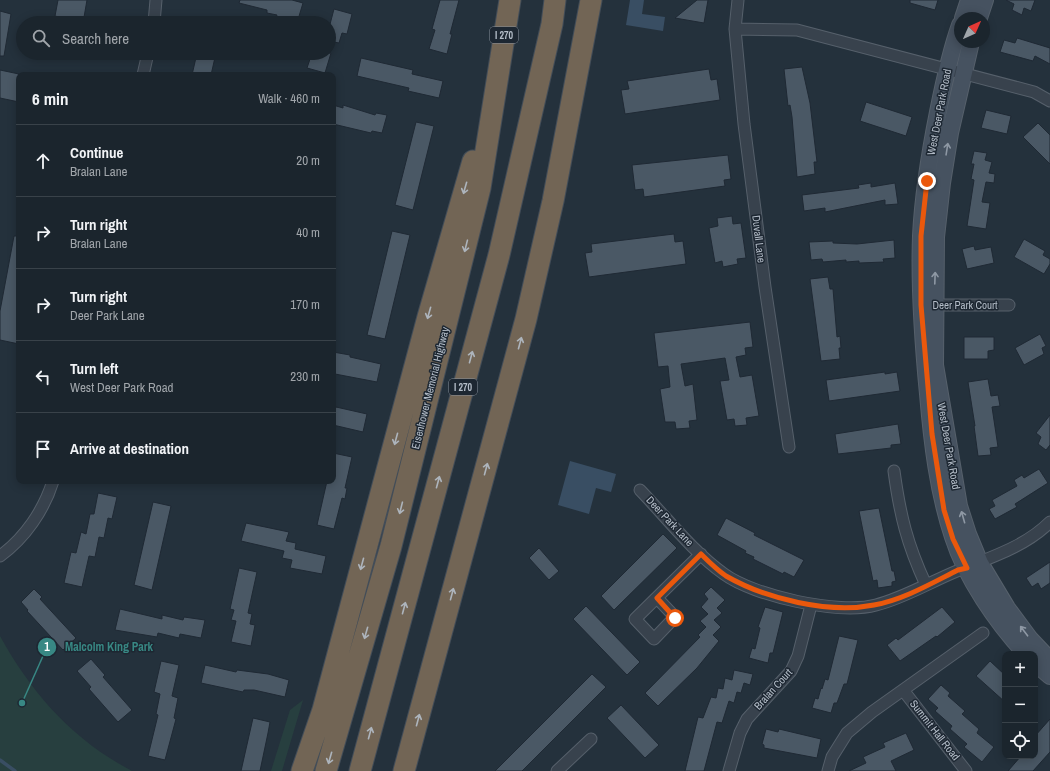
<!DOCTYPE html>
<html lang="en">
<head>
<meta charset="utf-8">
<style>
	body { margin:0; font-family:"Archivo Narrow",sans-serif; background:#242d35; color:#f1f3f6 }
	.controls { position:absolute; right:12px; bottom:12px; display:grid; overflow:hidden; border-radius:8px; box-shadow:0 2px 10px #0003 }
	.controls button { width:36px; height:36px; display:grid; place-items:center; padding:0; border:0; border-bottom:1px solid #394249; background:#1b252d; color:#f1f3f6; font:20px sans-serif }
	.compass { position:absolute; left:954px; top:12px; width:36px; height:36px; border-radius:50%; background:#1b252d; box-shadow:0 2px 10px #0003; rotate:45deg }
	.stop { position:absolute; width:12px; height:12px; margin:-9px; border:3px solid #ea580c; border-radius:50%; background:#fff }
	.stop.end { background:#ea580c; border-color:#fff; box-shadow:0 1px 4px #0008 }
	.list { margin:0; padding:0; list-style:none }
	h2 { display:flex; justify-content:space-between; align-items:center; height:52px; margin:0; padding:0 16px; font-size:17px }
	h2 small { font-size:13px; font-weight:400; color:#a0a5aa }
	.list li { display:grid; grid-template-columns:26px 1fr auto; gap:12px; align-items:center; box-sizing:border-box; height:72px; padding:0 16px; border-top:1px solid #394249 }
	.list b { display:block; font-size:15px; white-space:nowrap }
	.list p { margin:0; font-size:13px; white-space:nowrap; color:#a0a5aa }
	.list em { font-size:13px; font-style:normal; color:#a0a5aa }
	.icon { flex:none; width:22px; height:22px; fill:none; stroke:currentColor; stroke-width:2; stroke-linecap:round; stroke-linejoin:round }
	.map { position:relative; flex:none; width:1050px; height:771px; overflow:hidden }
	.search { position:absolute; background:#1b252d; box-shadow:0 2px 10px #0003; left:16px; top:16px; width:320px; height:44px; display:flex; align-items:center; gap:10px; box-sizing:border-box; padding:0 14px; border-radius:22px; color:#a0a5aa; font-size:15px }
	.panel { position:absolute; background:#1b252d; box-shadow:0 2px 10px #0003; left:16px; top:72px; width:320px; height:412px; border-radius:8px }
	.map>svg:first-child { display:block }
</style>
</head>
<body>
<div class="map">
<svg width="1050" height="771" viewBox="0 0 1050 771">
	<rect width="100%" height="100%" fill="#24313c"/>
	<path fill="#273f3f" d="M0,636C32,694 73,740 132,771H0Z
		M303,700L282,771H271L290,710Z"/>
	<path fill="#394e63" d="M630,0H644L642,14L665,17L663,31L626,25Z
		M570,461L616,474L611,492L596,488L589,514L558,505Z"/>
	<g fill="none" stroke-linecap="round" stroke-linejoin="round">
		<path stroke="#394e63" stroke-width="3.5" d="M0,760L15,771"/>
	</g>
	<path fill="#4a5865" stroke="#1f2934" d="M58,0H87L83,23H58L59,17L55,16Z
		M240,0H292L303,3L297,23L276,18L277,15L267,13V10L239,3Z
		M440,0H459L450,34H452L447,54L429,49L435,30L432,29Z
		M697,0H708L704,23L675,18Z
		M910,0H938L935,10L910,3Z
		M1006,0H1035L1031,11L1024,8L1022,15L1012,10L1014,4Z
		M334,9L352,14L347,34L342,33L339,43L329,41V28Z
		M0,11L11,14L4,56H0Z
		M1017,38L1050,48V64L1035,56L1033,61L1000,52L1004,40L1015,43Z
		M197,53H216L211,75H192Z
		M312,53H331L325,73L307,68Z
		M361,58L413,70L412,74L443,81L439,98L408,91L409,88L357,76Z
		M802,67L810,103L817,162H814L815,174L797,177L792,117L790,105L788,106L784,69Z
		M709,69L711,80L717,79L720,100L625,114L621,90L629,89L627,81Z
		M0,70L19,74V102L0,98Z
		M866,102L912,117L906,136L860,121Z
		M333,105L343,108V105L375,115L376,113L387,115L382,133L372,131L371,133L333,124Z
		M986,110L1011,116L1007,134L981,128Z
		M416,122L434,126L413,210L395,205Z
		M1038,123L1050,135V164L1023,137Z
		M974,151L987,153L985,160L992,162L989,173L995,174L994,183L986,182L982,202L990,203L986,229L967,226L974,180L971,179L974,164H971Z
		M728,155L731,179L724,180L725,186L644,197L643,189L635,190L632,165Z
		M871,183V187L895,183L898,204L885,205V200L825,212V208L804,211L802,195L859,188L858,185Z
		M732,216L733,224L741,223L746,258L737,259L738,264L723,267L722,261L715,263L709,228L718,226L717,218Z
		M392,231L410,235L385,339L367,335Z
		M674,234L675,242L683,241L686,264L589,277L585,253L592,252L591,244Z
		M14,236H19V344L0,340V311Z
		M1024,239L1045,251L1043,255L1050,259V264L1044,274L1014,257Z
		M894,240L895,258L883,259L884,262L859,263V261L846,262V260L823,262L822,259L811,260L809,242L833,241V243L857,244Z
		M974,246L975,250L991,247L994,263L967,269L962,249Z
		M828,277L830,289H833L837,337L840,336L841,348H839L840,359L821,361L810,279Z
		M750,322L753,347L745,348L746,355L736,357L740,377L752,375L759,416L746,418L747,425L735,426L734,419L727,420L720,381L729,380L725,358L681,364L685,386L693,384L697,420L689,421L690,428L676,429L675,422H665L660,389L670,387L668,366L658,367L654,333Z
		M1040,334L1046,346L1042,348L1044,354L1024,365L1015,348Z
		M964,337H994V350L988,351V359H964Z
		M333,352L350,355V357L381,364L377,382L335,374V370H333Z
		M885,372V374L897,372L900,391L829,401L826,380Z
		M988,379L991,396L998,395L1000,406L992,407L998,447L990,448L991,455L978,456L974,426H975L968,382Z
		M336,407L367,414L363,432L333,425V410H335Z
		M1050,415V445L1046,450L1038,444L1041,437L1036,433Z
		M898,424L901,444L891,445V448L838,454L835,434Z
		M333,453L352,457L345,488H347L345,499L342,498L334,529L317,525L327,481H333Z
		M1039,469L1048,483L1015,504L1017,507L995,519L989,509L995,506L992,500L1017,486L1014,480L1022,475L1024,478Z
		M98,493L117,497L112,519L108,518L104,538L99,537L95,557L89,556L82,587L64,583L71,552L76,553L81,532L86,534L90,514H94Z
		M153,502L171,506L152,590L134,585Z
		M879,508L892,571H894L896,581L892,582V586L878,588L877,580L873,581L859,511Z
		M726,518L755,533L754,535L804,560L794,577L784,572L783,574L753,559L754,557L745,553L746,551L717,535Z
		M246,523L289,532L286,541L296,543L295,549L326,556L322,574L290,568L292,560L282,558L284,551L241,541Z
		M663,534L677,548L614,610L601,596Z
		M539,548L559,571L549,580L529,558Z
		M1050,562V583L1041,589L1038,583L1032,587L1026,578Z
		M239,568L257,572L248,613L252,614L250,624L255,625L251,646L231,642L236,621L231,620L234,610L230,609Z
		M711,587L725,600L717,608L722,613L714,620L721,627L713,635L719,641L697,668L658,706L645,693L700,637L698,635L706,627L700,621L708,614L701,607L708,599L704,594Z
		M34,589L42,597L40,599L76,638L63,650L27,611L28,610L21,602Z
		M586,606L640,662L627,675L573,619Z
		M765,607L783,612L773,653H770L768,663L749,658L752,648L755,649L760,628L758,627Z
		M942,607L955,622L937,637L936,636L900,661L887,645L896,638L898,640Z
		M120,609L162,619V615L183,620L184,617L205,620L201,638L180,634L179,638L158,633L157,637L115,630Z
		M839,636L858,640L847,684H844L837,703H834L831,713L812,708L815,698L818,699L821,688L822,689L825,679L828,680Z
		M91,659L105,675L103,677L132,710L118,722L89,689L91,687L77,671Z
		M161,661L179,665L172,696L178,698L174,718L176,719L165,760L148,756L158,715L156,714L160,694L154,692Z
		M990,661L1005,675V702L976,676Z
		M205,665L236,672L237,670L268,674L289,680L285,697L254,690H244L243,692L201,683Z
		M734,670L753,674L750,685L744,683L741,693L737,692L734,703L729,701L722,723L717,722L704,771H685L698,717L703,718L711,697L716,698L718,688L723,689L725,678L732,680Z
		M592,674L606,687L522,771H495Z
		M941,685L950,693L948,696L965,711L962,714L979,729L977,733L994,747L982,762L964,747L967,744L950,729L952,726L935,711L938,708L928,699Z
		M621,705L659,745L645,758L607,718Z
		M253,718L270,722L268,733L260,771H241Z
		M1050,719V752L1033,771H1008L1021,756H1035V736Z
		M766,729L778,732L779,729L821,739L817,758L764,748V745L762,744Z
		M906,733L914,750L891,761L896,771H849L866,763L863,757L885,747L883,743Z"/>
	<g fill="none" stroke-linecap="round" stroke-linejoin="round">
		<g stroke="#56606b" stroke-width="13">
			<path id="street" d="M738,0L735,29L744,124L765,287L789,447
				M154,23L156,0
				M735,29L797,30L1034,92L1050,101
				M143,75L148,53
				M930,305H1009
				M894,471C900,515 907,544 926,585
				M640,490C667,518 692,551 724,574C754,596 839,615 876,605C904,598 930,582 957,571C989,558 1025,547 1050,522
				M0,556C25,538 44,510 53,481
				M657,598L675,617L654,639L635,619L701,554
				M903,690L966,771
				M557,771L591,739
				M729,771L740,733L747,719L791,671L798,656L811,605
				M828,771L832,757L847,733L872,712L983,633"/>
		</g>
		<g stroke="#56606b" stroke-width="18">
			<path id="secondary" d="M963,18L969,0
				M979,18L985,0
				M960,25C950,53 944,82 938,112C930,152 923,195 921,236C919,289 923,342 928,394C932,442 938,492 953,537C966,578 997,623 1026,654
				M971,42L950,133L942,183L936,237L935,365L959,506L968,534L980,563L1007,608L1030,639L1050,660
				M1035,663L1050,676"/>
		</g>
		<g stroke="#434d58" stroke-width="23">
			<path id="highway" d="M302,771L323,710L428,317L473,161
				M326,771L391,546L480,188L510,0
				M360,771L499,255L552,24L555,0
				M404,771L526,319L553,201L591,0"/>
		</g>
		<use href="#street" stroke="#38424d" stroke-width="11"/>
		<use href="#secondary" stroke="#465260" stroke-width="16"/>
		<use href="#highway" stroke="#726555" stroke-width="21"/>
	</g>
	<defs><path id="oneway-shaft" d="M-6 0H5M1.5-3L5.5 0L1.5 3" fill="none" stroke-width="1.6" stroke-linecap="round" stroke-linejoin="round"/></defs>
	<g stroke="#8e98a4">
		<use href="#oneway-shaft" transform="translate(947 149) rotate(-81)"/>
		<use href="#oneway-shaft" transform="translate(935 278) rotate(-88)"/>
		<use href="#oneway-shaft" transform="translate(963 517) rotate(-106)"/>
		<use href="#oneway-shaft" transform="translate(1024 631) rotate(-127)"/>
	</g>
	<g stroke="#adb4bc">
		<use href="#oneway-shaft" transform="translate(465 188) rotate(106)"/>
		<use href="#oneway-shaft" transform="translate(466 246) rotate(104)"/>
		<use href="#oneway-shaft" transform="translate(429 313) rotate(106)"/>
		<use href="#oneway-shaft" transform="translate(520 343) rotate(-75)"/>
		<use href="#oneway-shaft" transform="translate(471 357) rotate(-75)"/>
		<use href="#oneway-shaft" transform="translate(396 439) rotate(105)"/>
		<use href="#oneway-shaft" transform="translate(486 469) rotate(-75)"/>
		<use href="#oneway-shaft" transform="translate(438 482) rotate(-75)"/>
		<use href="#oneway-shaft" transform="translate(401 508) rotate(104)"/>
		<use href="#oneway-shaft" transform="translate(362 564) rotate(105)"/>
		<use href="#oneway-shaft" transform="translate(452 594) rotate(-75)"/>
		<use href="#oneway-shaft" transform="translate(404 608) rotate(-75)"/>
		<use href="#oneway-shaft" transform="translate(366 633) rotate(106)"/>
		<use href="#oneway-shaft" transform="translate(418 720) rotate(-75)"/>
		<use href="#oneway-shaft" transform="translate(370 733) rotate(-75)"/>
		<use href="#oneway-shaft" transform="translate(330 758) rotate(106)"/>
	</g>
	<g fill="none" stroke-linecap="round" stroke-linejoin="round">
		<path stroke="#ea580c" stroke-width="5" d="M675,618L657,598L701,554C709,562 717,570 726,576C766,599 829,614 874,605C903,600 932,583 958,570L967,568L953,539L944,510L932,434L921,305V236L927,181"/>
	</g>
	<g text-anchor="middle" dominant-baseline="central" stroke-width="3" stroke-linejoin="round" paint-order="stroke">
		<g fill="#1d2732" stroke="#87909b" stroke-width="1">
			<rect x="490" y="27" width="28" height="16" rx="3"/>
			<rect x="449" y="379" width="28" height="16" rx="3"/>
		</g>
		<g font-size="10" font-weight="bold" fill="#b4bdc8">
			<text x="504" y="35">I 270</text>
			<text x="463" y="387">I 270</text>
		</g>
		<g font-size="11" fill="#b4bdc8" stroke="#1d2732">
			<text transform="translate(939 112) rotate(-79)">West Deer Park Road</text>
			<text transform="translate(759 239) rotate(83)">Duvall Lane</text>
			<text x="965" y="305">Deer Park Court</text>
			<text transform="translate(430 388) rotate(-76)">Eisenhower Memorial Highway</text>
			<text transform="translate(949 446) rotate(80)">West Deer Park Road</text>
			<text transform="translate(670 521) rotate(47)">Deer Park Lane</text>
			<text transform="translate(773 689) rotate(-48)">Bralan Court</text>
			<text transform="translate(935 730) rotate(52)">Summit Hall Road</text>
		</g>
	</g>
	<path fill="none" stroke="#388884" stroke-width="1.5" d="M22 703L47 647"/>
	<g fill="#388884" stroke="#1d2732" stroke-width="1.5">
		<circle cx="22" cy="703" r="4"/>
		<circle cx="47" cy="647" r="10"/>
	</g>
	<g font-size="12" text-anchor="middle" font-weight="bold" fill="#fff">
		<text x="47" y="651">1</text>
	</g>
	<g font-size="12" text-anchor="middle" font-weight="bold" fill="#388884" stroke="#1d2732" stroke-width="3" stroke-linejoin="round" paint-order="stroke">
		<text x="109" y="651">Malcolm King Park</text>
	</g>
</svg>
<div class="controls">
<button>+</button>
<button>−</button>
<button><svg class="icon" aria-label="locate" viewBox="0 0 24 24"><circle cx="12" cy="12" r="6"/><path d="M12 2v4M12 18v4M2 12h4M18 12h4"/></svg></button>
</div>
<svg class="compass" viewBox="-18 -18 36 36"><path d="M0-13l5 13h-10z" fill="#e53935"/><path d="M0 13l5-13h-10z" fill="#a0a5aa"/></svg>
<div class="stop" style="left:675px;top:618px"></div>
<div class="stop end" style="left:927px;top:181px"></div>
<div class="search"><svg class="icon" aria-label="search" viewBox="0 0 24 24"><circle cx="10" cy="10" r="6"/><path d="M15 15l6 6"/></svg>Search here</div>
<section class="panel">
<h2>6 min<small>Walk · 460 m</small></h2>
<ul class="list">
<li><svg class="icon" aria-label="ahead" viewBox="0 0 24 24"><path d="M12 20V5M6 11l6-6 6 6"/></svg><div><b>Continue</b><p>Bralan Lane</p></div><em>20 m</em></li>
<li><svg class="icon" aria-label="right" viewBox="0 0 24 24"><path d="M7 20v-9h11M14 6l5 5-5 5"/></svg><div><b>Turn right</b><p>Bralan Lane</p></div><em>40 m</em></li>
<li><svg class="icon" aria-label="right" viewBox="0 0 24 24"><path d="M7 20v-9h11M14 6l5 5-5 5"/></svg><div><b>Turn right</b><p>Deer Park Lane</p></div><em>170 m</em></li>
<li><svg class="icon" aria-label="left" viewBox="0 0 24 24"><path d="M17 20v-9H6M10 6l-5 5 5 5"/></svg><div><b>Turn left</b><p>West Deer Park Road</p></div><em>230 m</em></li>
<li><svg class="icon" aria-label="arrive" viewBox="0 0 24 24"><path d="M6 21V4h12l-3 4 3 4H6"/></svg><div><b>Arrive at destination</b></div></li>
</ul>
</section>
</div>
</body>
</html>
